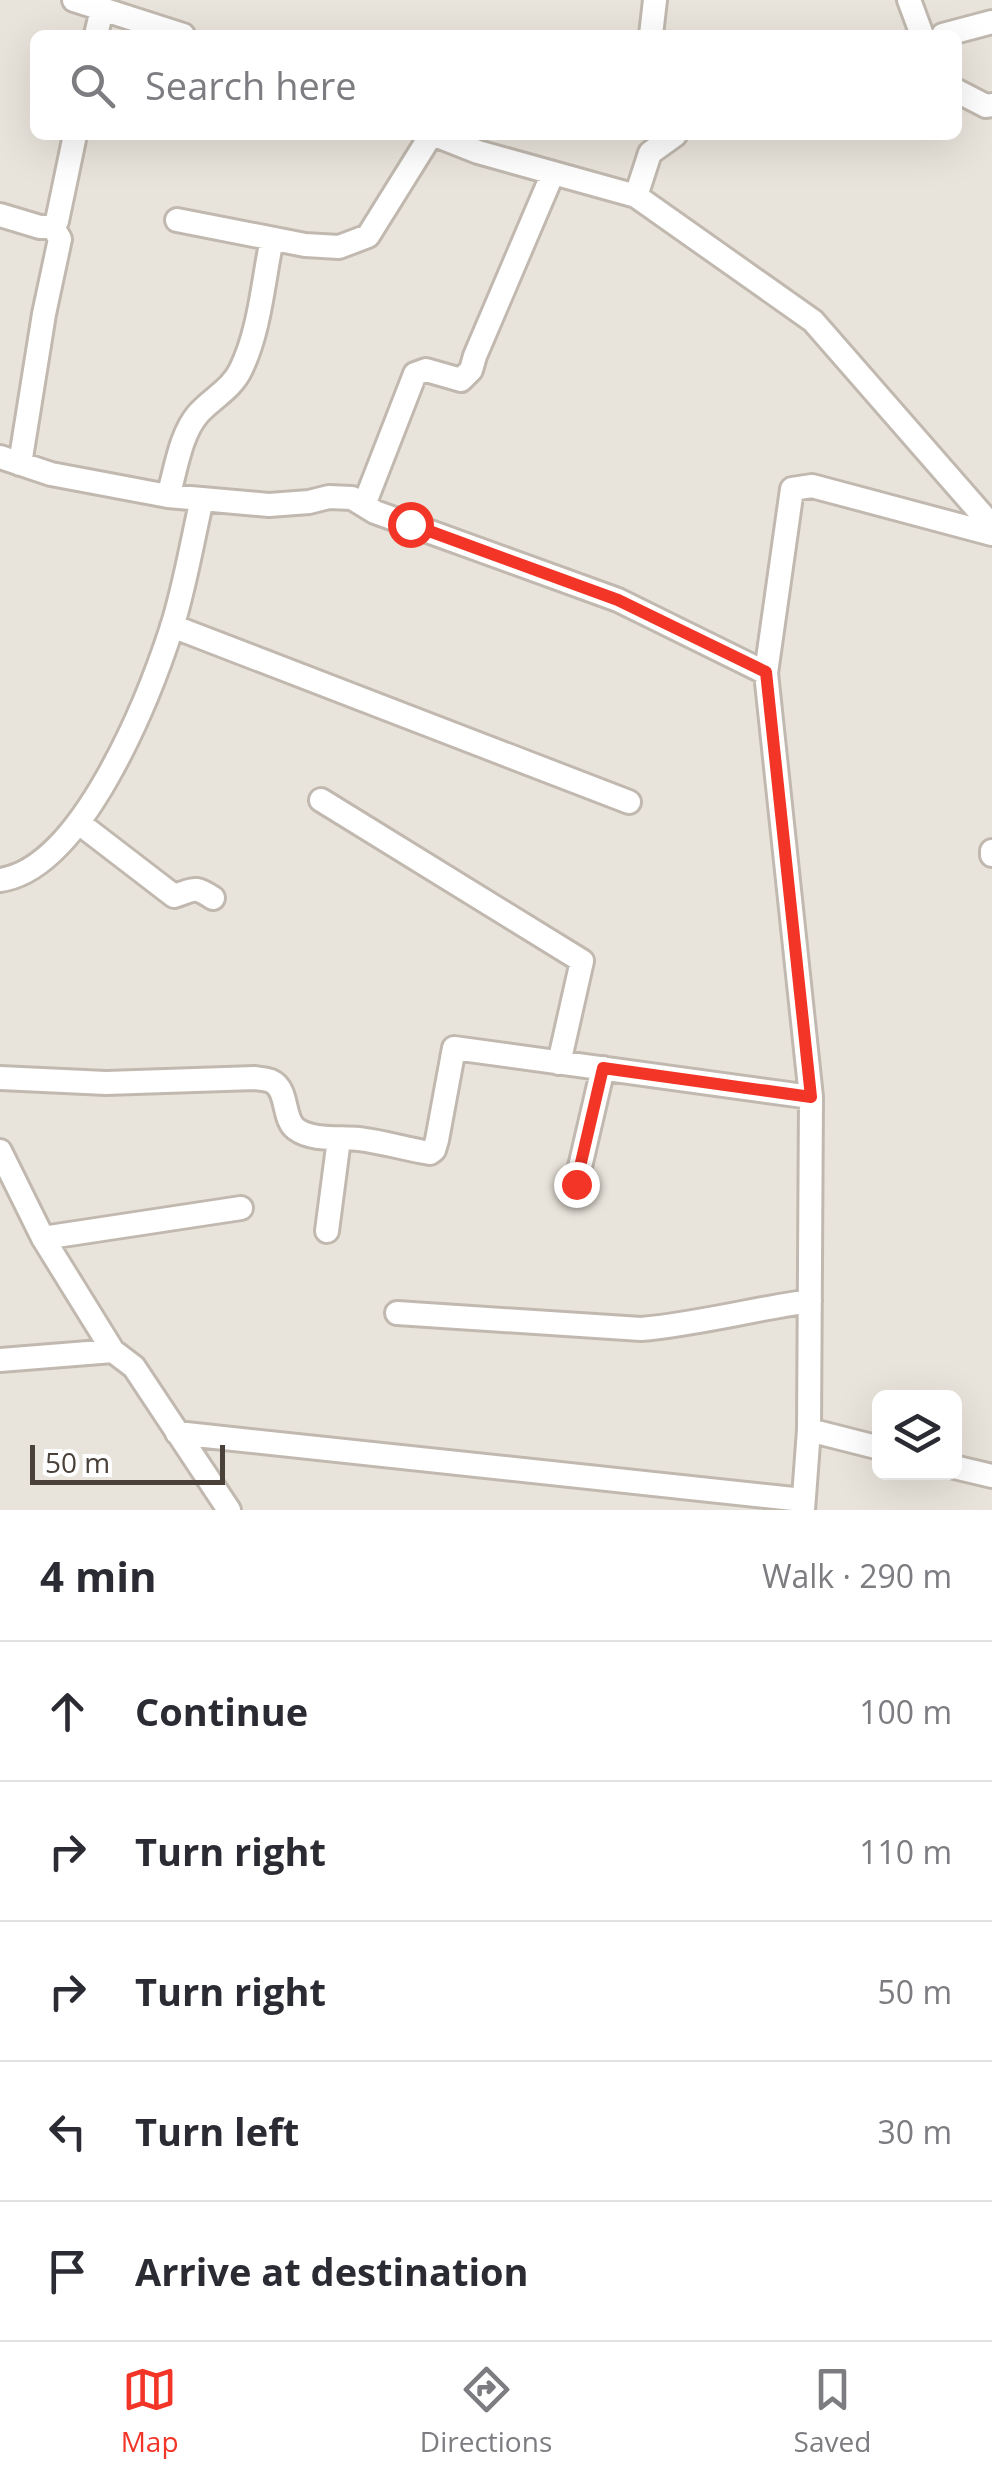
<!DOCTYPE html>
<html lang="en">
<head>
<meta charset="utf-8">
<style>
	body { margin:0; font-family:"Open Sans",sans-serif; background:#f2f2f3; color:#2b2b33 }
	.controls { position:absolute; right:30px; bottom:30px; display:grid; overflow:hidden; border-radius:15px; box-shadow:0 10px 40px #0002 }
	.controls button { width:90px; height:90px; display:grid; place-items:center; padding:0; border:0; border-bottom:2px solid #e1e1e2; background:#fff; color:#2b2b33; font:50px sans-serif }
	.scale { position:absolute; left:30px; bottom:25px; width:195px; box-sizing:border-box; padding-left:10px; border:5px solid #4a423a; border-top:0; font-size:28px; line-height:35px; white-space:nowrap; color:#4a423a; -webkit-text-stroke:8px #fff; paint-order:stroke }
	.stop { position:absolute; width:30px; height:30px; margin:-22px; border:8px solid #f23527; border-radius:50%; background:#fff }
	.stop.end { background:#f23527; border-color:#fff; box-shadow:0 2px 10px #0008 }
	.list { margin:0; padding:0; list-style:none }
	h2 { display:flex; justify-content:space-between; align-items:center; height:130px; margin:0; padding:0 40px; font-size:42px }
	h2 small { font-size:32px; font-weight:400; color:#7c7c81 }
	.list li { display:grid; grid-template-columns:65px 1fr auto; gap:30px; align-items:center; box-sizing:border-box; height:140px; padding:0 40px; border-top:2px solid #e1e1e2 }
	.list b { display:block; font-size:38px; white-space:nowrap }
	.list em { font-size:32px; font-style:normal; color:#7c7c81 }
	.icon { flex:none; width:55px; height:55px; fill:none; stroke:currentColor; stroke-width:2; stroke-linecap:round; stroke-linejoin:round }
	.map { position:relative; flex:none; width:992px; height:1510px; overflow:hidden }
	.search { position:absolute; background:#fff; box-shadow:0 10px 40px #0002; left:30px; right:30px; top:30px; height:110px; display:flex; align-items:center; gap:25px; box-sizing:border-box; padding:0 35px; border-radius:15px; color:#7c7c81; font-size:38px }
	.sheet { height:830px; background:#fff }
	nav { display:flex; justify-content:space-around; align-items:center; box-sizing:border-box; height:140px; border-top:2px solid #e1e1e2; background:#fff; font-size:28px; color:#7c7c81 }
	nav a { display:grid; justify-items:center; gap:5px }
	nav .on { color:#f23527 }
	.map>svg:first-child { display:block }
</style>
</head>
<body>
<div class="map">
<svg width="992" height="1510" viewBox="0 0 992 1510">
	<rect width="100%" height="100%" fill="#f6f2ec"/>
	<path fill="#e9e4db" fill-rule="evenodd" d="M0,0H992V1510H0ZM35,35H957V135H35ZM880,1398H954V1472H880Z"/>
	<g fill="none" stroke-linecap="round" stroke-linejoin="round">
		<g stroke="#c1b9af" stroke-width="28">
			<path id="minor" d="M74,0L183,35
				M909,0L922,35
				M96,35L102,9
				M651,35L655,0
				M943,35L992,22
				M957,91L986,106L992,105
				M435,135L478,152L636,196L813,321L992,526
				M636,196L650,153L675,135
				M0,215L40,227H53
				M177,220L305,245L339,247L368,236L431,135
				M53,227L57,221L75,135
				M0,457L51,474L168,496L269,505L309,502L329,497L352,498L375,512L618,600L766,673
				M20,464L44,314L60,239L53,227
				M168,496C176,470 180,435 198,414C211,399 232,389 241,369C260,330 263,281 272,239
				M364,505L415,374L426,370L461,380L471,370L475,356L553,173
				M172,626L629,802
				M321,800L582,961L559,1063
				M79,823L174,896C194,890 193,885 213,898
				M992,855V851
				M0,880C82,869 149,698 172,627C185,586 192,542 202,499
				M0,1078L106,1083L255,1078C260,1079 266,1079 271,1081C289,1089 282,1119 296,1129C312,1141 340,1137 359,1139C383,1142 406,1149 430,1153L434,1150L437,1140L454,1048L811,1097
				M0,1151L43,1238L113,1351L134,1367L229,1510
				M576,1184L603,1068
				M327,1231L339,1139
				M43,1238L241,1208
				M397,1313L641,1329C698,1324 753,1309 810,1301
				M0,1360L113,1351
				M809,1430L880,1448
				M177,1433L803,1500
				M954,1467L992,1476
				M803,1510L809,1430L811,1097L766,673L792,489L812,486L992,534"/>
		</g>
		<use href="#minor" stroke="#fff" stroke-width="22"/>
	</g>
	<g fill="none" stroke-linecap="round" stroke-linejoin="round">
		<path stroke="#f23527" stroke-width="12" d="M410,524L618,600L766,672L811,1097L603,1068L576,1184"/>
	</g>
</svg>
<div class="controls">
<button><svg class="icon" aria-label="layers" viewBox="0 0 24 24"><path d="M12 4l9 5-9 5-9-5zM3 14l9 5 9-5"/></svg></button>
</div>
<div class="scale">50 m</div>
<div class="stop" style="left:410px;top:524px"></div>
<div class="stop end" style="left:576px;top:1184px"></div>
<div class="search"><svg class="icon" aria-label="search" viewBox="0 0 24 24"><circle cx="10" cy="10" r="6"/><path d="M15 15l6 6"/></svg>Search here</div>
</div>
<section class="sheet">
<h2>4 min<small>Walk · 290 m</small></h2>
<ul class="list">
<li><svg class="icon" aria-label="ahead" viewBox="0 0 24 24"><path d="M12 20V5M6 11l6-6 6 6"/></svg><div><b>Continue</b></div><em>100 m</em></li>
<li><svg class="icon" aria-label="right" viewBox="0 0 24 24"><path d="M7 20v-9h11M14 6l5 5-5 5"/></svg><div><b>Turn right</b></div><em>110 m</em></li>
<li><svg class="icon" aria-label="right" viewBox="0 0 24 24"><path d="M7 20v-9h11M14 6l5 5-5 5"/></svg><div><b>Turn right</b></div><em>50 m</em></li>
<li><svg class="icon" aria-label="left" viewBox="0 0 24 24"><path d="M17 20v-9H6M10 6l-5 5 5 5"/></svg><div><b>Turn left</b></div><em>30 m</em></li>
<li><svg class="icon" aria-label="arrive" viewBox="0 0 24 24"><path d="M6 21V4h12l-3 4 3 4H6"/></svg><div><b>Arrive at destination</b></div></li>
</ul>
</section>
<nav>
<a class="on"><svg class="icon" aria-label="map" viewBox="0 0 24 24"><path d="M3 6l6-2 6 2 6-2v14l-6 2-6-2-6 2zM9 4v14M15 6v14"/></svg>Map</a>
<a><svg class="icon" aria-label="directions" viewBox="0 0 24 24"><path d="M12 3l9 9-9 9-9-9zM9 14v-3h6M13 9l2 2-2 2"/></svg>Directions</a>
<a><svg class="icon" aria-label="saved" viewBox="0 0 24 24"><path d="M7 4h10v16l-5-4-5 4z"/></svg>Saved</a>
</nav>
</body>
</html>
